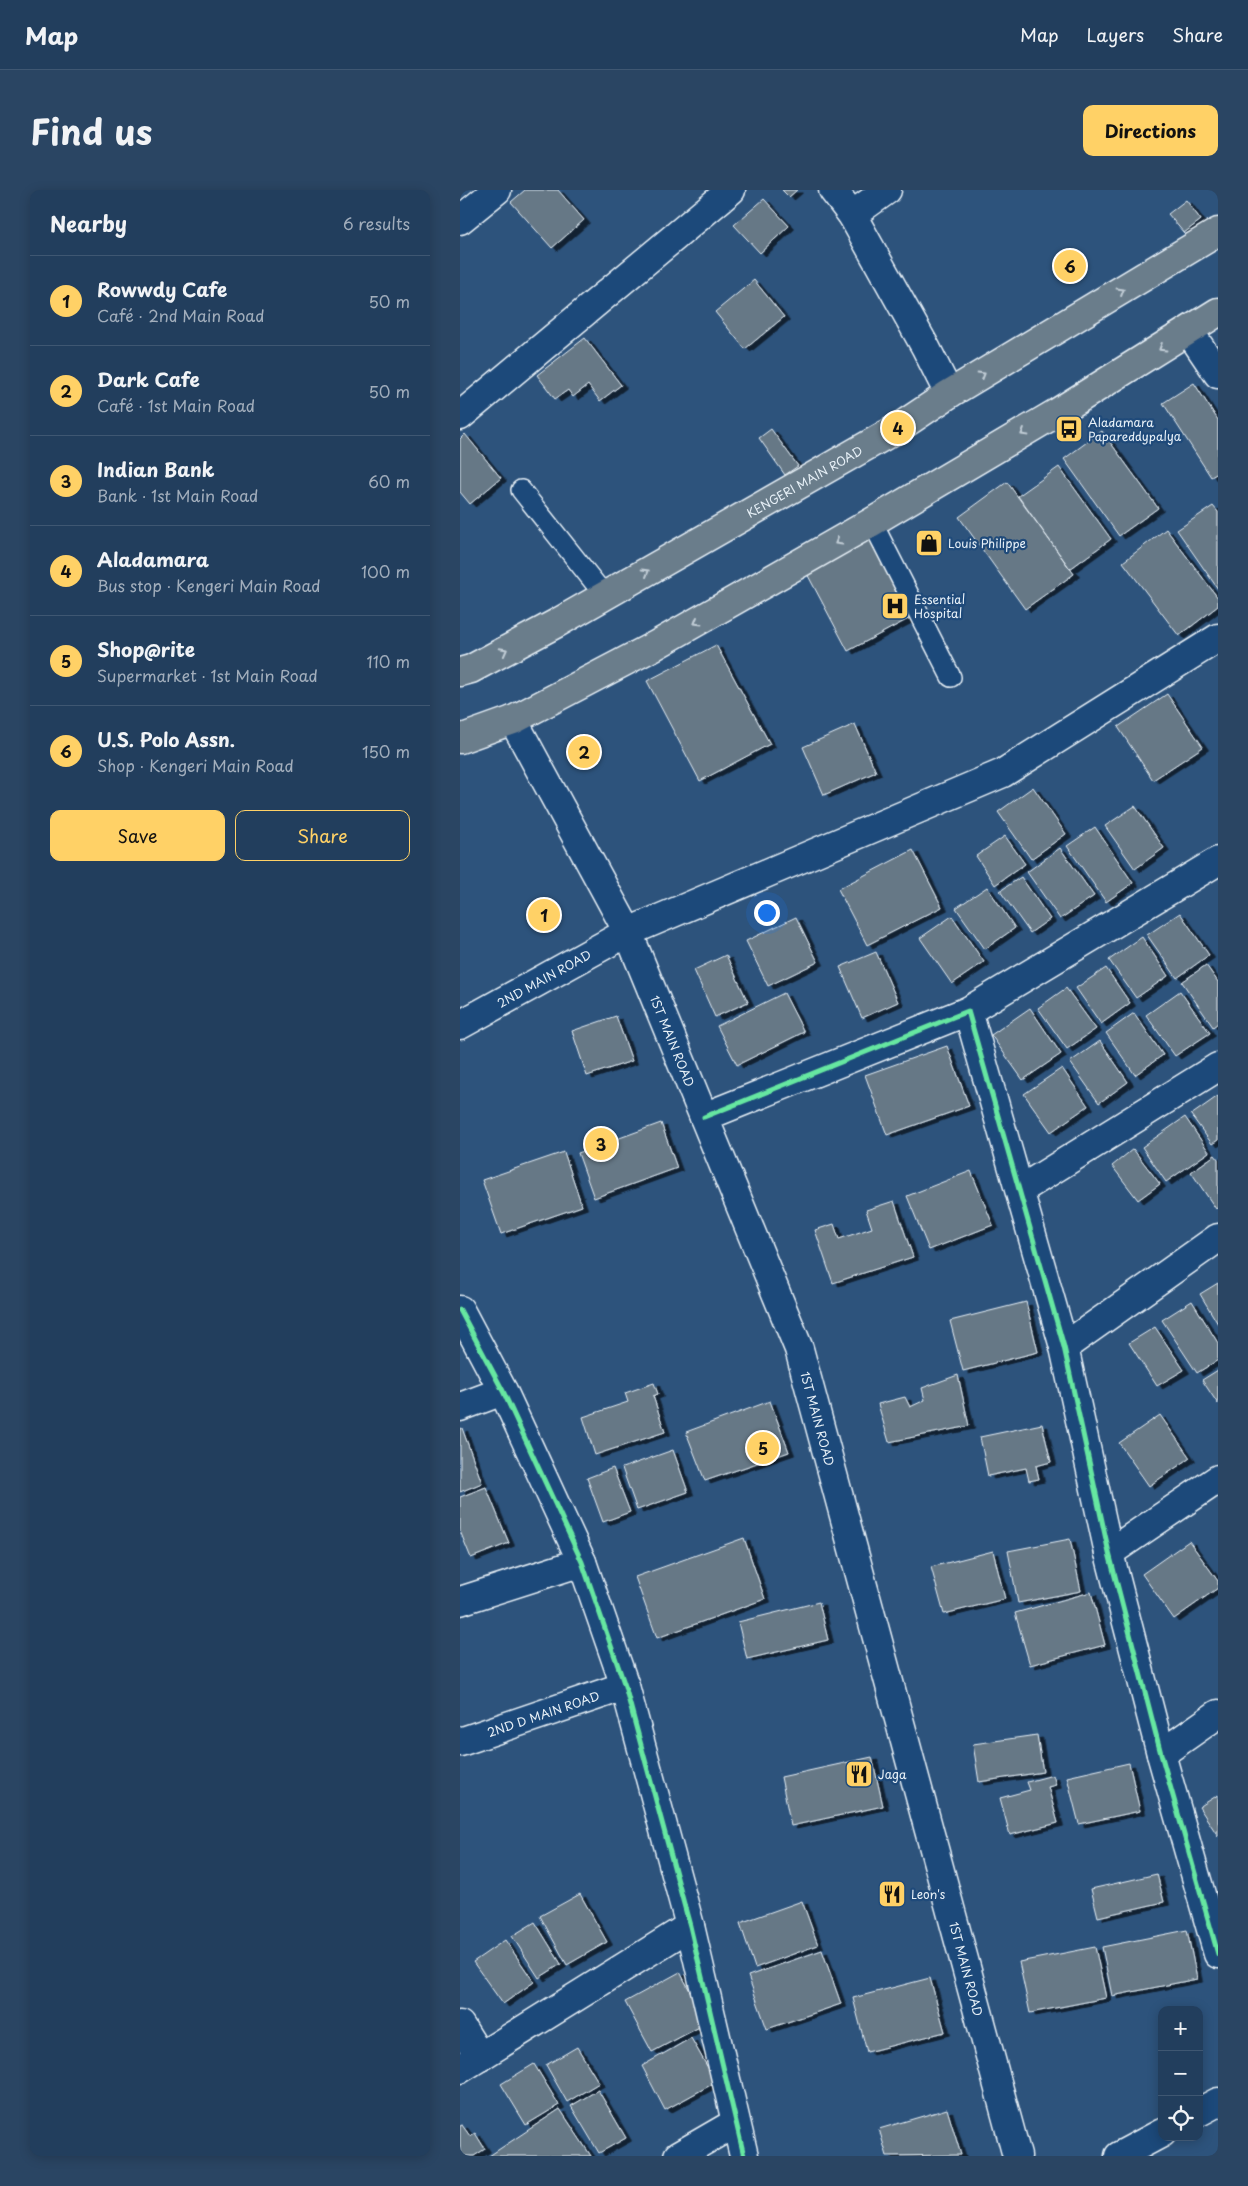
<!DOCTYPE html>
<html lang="en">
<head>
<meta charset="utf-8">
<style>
	body { margin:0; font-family:"Playpen Sans",sans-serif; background:#2a4563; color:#f1f3f6 }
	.controls { position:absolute; right:15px; bottom:15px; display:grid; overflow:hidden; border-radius:10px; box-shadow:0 2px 12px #0003 }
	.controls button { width:45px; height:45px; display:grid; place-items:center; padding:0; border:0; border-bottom:1px solid #3f5772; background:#223e5d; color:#f1f3f6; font:25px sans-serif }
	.you { position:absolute; left:306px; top:722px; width:18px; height:18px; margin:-12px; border:4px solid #fff; border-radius:50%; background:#1a73e8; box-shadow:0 0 0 8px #1a73e833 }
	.badge { display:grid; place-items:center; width:32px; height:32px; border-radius:50%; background:#ffd166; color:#111; font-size:16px; font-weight:700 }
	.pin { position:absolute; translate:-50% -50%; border:2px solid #fff; box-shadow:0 1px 5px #0006 }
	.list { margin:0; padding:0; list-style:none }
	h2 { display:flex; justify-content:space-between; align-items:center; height:65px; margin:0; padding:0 20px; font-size:21px }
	h2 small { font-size:16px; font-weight:400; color:#a2aebc }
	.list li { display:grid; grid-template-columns:32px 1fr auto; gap:15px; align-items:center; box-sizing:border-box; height:90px; padding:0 20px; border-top:1px solid #3f5772 }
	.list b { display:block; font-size:19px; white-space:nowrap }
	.list p { margin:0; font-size:16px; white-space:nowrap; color:#a2aebc }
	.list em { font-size:16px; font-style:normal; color:#a2aebc }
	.actions { display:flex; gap:10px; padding:15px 20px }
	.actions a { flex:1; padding:11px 0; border:1px solid #ffd166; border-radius:10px; text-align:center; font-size:18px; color:#ffd166 }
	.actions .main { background:#ffd166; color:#111 }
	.icon { flex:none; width:28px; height:28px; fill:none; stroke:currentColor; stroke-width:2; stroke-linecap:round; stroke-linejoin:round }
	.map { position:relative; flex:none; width:758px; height:1966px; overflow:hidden; border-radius:10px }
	header { display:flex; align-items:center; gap:30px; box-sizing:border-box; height:70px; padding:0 25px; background:#223e5d; border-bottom:1px solid #3f5772 }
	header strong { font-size:24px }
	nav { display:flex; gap:28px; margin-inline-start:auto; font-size:18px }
	.intro { display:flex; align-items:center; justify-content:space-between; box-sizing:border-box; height:120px; padding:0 30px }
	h1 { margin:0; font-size:35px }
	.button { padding:12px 22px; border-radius:10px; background:#ffd166; color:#111; font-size:18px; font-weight:700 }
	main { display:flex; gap:30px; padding:0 30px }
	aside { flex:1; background:#223e5d; border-radius:10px; box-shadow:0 2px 12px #0003 }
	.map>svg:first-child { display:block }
</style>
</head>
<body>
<header>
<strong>Map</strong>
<nav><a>Map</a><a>Layers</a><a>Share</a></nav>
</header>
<div class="intro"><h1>Find us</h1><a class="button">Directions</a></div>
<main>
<aside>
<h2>Nearby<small>6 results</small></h2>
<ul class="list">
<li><span class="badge">1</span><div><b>Rowwdy Cafe</b><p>Café · 2nd Main Road</p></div><em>50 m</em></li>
<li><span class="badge">2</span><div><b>Dark Cafe</b><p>Café · 1st Main Road</p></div><em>50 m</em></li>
<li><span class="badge">3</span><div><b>Indian Bank</b><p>Bank · 1st Main Road</p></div><em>60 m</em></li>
<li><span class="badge">4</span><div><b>Aladamara</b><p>Bus stop · Kengeri Main Road</p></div><em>100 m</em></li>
<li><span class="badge">5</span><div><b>Shop@rite</b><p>Supermarket · 1st Main Road</p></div><em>110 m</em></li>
<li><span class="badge">6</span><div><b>U.S. Polo Assn.</b><p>Shop · Kengeri Main Road</p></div><em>150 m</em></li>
</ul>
<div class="actions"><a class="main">Save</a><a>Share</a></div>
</aside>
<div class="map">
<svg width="758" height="1966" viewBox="0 0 758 1966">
	<defs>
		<filter id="shadow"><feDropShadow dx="5.5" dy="3" stdDeviation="0" flood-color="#0009"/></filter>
	</defs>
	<rect width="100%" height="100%" fill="#2d537c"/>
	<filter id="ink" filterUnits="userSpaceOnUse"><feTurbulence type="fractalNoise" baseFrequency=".02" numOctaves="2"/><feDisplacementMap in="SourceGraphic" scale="10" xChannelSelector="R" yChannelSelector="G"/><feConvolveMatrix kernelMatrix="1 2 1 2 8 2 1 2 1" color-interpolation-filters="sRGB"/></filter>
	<g filter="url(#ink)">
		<path fill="#667886" stroke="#e8f1f8" filter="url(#shadow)" d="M65,0H98L124,30L92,58L51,12Z
			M322,0H337L329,7Z
			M304,9L329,36L300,63L274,35Z
			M726,10L741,30L724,43L708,24Z
			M294,90L324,127L285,159L255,122Z
			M125,148L161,195L140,211L128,195L113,207L108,200L95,209L77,185Z
			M734,193L758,230V283L751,287L703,213Z
			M311,239L338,276L325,285L299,248Z
			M642,241L698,318L659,346L604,269Z
			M5,244L41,288L10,314L0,302V249Z
			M599,277L651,349L610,379L558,306Z
			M547,292L614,384L565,419L499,327Z
			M753,316L758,322V399L717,340Z
			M706,339L758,408V416L719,446L663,372Z
			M410,342L454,426L388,461L344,378Z
			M256,455L310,554L240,591L187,491Z
			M707,504L743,557L693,590L658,537Z
			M395,534L416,582L364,605L343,557Z
			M573,597L606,644L571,669L538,622Z
			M675,616L704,658L675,679L645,636Z
			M635,637L673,693L646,712L607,656Z
			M545,646L565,674L535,695L516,666Z
			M600,658L634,706L600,729L567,682Z
			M453,660L482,717L407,755L378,699Z
			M561,687L590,729L570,743L540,701Z
			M527,697L555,738L525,759L496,718Z
			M720,723L749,765L717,788L687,745Z
			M492,726L524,772L492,794L460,748Z
			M336,727L358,772L308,796L286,751Z
			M682,747L708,786L676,808L649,770Z
			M416,762L438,812L402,828L380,777Z
			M266,765L288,812L255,827L234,780Z
			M746,775L758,792V833L753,837L722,792Z
			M646,778L670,813L641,834L616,798Z
			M606,798L636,839L607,859L578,818Z
			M720,801L750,843L715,866L686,825Z
			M324,803L344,842L277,875L257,836Z
			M570,818L601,864L563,890L531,845Z
			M674,823L703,865L675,885L646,843Z
			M156,826L172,871L127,886L112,841Z
			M640,851L668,892L639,913L610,872Z
			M487,856L509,916L427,945L405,885Z
			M602,878L628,916L591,942L564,904Z
			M758,906V950L752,954L731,925Z
			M725,927L749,962L706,992L682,957Z
			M201,933L217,978L134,1008L118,963Z
			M673,959L700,994L678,1010L652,976Z
			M104,962L122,1016L41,1044L22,990Z
			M755,965L758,969V1017L756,1019L731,982Z
			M511,981L533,1035L469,1060L447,1006Z
			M434,1011L453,1067L373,1093L355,1040L374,1034L379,1049L412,1038L406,1020Z
			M758,1093V1134L740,1104Z
			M732,1111L758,1153V1170L737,1183L702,1130Z
			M566,1112L578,1162L503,1181L490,1131Z
			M695,1137L724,1180L697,1196L669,1153Z
			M758,1180V1214L742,1190Z
			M498,1185L509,1236L429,1252L418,1214L445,1207L450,1217L465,1210L462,1198Z
			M194,1193L198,1204L193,1206L205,1242L135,1265L123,1227L168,1212L165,1203Z
			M310,1211L329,1262L245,1291L226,1242Z
			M700,1225L730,1268L689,1296L659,1253Z
			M582,1234L591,1272L576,1276L579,1289L569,1291L566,1278L528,1286L520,1247Z
			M2,1238L22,1293L0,1302V1239Z
			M213,1260L228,1302L177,1320L162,1278Z
			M153,1278L170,1322L143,1332L127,1288Z
			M26,1297L49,1353L11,1368L0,1341V1307Z
			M284,1348L305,1409L197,1448L175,1387Z
			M610,1349L621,1401L558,1413L548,1361Z
			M729,1351L758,1391V1398L714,1429L682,1384Z
			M533,1361L545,1409L484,1424L471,1377Z
			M631,1402L645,1455L570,1475L555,1423Z
			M359,1412L368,1450L287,1469L278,1432Z
			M577,1545L583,1582L519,1592L513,1554Z
			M412,1567L423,1616L331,1636L321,1587Z
			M669,1573L680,1621L619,1634L607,1587Z
			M593,1585L596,1595L588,1597L598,1633L550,1645L540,1608L570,1600L567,1592Z
			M758,1605V1646L739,1617Z
			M697,1684L704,1712L638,1727L631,1699Z
			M120,1704L147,1752L107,1775L80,1726Z
			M342,1711L358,1755L295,1778L280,1733Z
			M75,1732L101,1774L79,1788L52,1746Z
			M727,1740L737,1789L652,1806L642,1757Z
			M45,1750L74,1792L43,1814L13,1772Z
			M635,1757L646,1808L570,1823L559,1772Z
			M362,1760L381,1814L307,1839L288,1786Z
			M220,1782L247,1833L192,1862L165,1812Z
			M470,1788L485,1842L407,1862L393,1808Z
			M231,1848L256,1892L205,1920L182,1876Z
			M117,1857L139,1893L107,1912L86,1875Z
			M74,1874L99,1915L66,1935L41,1894Z
			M138,1900L166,1948L139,1963L111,1916Z
			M100,1919L131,1966H29Z
			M487,1919L501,1965L427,1966L419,1939Z
			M2,1935L10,1946L15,1943L25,1959L14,1966H0V1936Z"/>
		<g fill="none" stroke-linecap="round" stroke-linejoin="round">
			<g stroke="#e8f1f8" stroke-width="22">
				<path id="service" d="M61,300L145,406
					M412,332L491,487"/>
			</g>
			<g stroke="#e8f1f8" stroke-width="31">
				<g id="minor">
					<path d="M373,0L392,25L466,158L489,204"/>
					<path d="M392,25L427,0"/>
					<path d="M0,30L37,0"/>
					<path d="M0,226L271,0"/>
					<path d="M508,821L758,671"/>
					<path id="s1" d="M0,835L168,742L543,583L758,448"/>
					<path d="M244,927L508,821L604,1157L649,1363L701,1564L758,1764"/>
					<path d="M560,1000L758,877"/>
					<path d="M0,1120L43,1201L122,1372L165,1496L230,1736L284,1966"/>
					<path d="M604,1157L758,1048"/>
					<path d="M0,1217L43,1201"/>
					<path d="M649,1363L758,1289"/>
					<path d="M0,1411L122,1372"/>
					<path id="s2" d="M0,1552L165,1496"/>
					<path d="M701,1564L758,1524"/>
					<path d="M0,1835L20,1867"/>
					<path d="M0,1879L230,1736"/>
					<path d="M739,1922L758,1912"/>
					<path d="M218,1966L275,1933"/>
					<path d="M659,1966L702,1943"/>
				</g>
			</g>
			<g stroke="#e8f1f8" stroke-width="31">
				<path id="tertiary" d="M729,141L758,184"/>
			</g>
			<g stroke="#e8f1f8" stroke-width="31">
				<g id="secondary">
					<path id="s3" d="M53,530L168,742L339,1159L557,1966"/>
				</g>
			</g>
			<g stroke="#e8f1f8" stroke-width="31">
				<g id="primary">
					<path id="s4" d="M0,482L11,479L97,433L438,238L489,204L758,42"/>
					<path d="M0,549L53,530L196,455L412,332L598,222L758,122"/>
				</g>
			</g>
			<use href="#service" stroke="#1f4a7a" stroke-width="19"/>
			<use href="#minor" stroke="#1f4a7a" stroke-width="28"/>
			<use href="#tertiary" stroke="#1f4a7a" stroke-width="28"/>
			<use href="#secondary" stroke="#1f4a7a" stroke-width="28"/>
			<use href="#primary" stroke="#6b7d8b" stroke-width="28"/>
			<g stroke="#1f4a7a" stroke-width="8">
				<path id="cycleway" d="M244,927L508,821L604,1157L649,1363L701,1564L758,1764
					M0,1120L43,1201L122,1372L165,1496L230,1736L284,1966"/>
			</g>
			<use href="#cycleway" stroke="#66e7a1" stroke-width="5"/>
		</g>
		<defs><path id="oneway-chevron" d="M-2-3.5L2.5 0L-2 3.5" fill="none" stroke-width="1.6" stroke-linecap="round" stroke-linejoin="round" transform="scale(1.25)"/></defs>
		<g stroke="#c2ced7">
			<use href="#oneway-chevron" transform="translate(661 101) rotate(-31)"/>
			<use href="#oneway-chevron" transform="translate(702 158) rotate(148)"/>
			<use href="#oneway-chevron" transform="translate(522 185) rotate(-31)"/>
			<use href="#oneway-chevron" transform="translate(564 243) rotate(149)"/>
			<use href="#oneway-chevron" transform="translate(378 352) rotate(150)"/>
			<use href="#oneway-chevron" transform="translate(186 382) rotate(-30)"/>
			<use href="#oneway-chevron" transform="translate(237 432) rotate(150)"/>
			<use href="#oneway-chevron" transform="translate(44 461) rotate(-28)"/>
		</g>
	</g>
	<defs>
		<g id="bus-square" transform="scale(1.4375)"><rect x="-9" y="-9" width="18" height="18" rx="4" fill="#ffd166" stroke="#1f4a7a"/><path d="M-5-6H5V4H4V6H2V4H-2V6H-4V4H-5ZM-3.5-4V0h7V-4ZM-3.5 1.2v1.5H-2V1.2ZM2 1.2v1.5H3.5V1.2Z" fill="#111"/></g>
		<g id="shop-square" transform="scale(1.4375)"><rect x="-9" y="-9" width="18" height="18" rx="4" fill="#ffd166" stroke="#1f4a7a"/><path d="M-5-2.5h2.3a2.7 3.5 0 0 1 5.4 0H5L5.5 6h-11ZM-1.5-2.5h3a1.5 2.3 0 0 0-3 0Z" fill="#111"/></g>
		<g id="hospital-square" transform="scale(1.4375)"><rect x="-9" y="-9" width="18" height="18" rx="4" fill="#ffd166" stroke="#1f4a7a"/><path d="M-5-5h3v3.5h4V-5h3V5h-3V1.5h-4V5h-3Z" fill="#111"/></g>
		<g id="restaurant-square" transform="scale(1.4375)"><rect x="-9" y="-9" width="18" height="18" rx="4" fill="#ffd166" stroke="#1f4a7a"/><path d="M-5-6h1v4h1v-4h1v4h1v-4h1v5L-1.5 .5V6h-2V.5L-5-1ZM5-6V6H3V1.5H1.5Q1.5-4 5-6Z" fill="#111"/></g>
	</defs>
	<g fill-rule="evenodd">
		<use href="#bus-square" x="609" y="239"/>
		<use href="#shop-square" x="469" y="353"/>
		<use href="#hospital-square" x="435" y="416"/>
		<use href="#restaurant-square" x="399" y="1584"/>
		<use href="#restaurant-square" x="432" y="1704"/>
	</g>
	<g text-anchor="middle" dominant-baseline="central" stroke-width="4.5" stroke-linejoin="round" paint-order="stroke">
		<g font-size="12" fill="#e8f1f8" stroke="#1f4a7a" text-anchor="start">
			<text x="628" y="232">Aladamara<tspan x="628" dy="14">Papareddypalya</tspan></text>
			<text x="488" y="353">Louis Philippe</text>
			<text x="454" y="409">Essential<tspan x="454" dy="14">Hospital</tspan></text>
			<text x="418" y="1584">Jaga</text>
			<text x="451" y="1704">Leon's</text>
		</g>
		<g font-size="12" fill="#e8f1f8" stroke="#1f4a7a">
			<text stroke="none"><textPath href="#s4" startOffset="394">KENGERI MAIN ROAD</textPath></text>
			<text stroke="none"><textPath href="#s1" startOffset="96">2ND MAIN ROAD</textPath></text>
			<text stroke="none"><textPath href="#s3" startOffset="359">1ST MAIN ROAD</textPath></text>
			<text stroke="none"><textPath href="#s3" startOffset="764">1ST MAIN ROAD</textPath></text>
			<text stroke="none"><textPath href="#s2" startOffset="88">2ND D MAIN ROAD</textPath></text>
			<text stroke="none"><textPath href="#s3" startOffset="1334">1ST MAIN ROAD</textPath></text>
		</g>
	</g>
</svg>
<div class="controls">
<button>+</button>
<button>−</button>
<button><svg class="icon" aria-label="locate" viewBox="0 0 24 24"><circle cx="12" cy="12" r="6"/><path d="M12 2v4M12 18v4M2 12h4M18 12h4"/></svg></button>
</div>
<div class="you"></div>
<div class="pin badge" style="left:84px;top:725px">1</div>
<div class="pin badge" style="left:124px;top:562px">2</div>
<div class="pin badge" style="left:141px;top:954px">3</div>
<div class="pin badge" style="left:438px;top:238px">4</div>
<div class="pin badge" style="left:303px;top:1258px">5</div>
<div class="pin badge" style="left:610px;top:76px">6</div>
</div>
</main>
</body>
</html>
